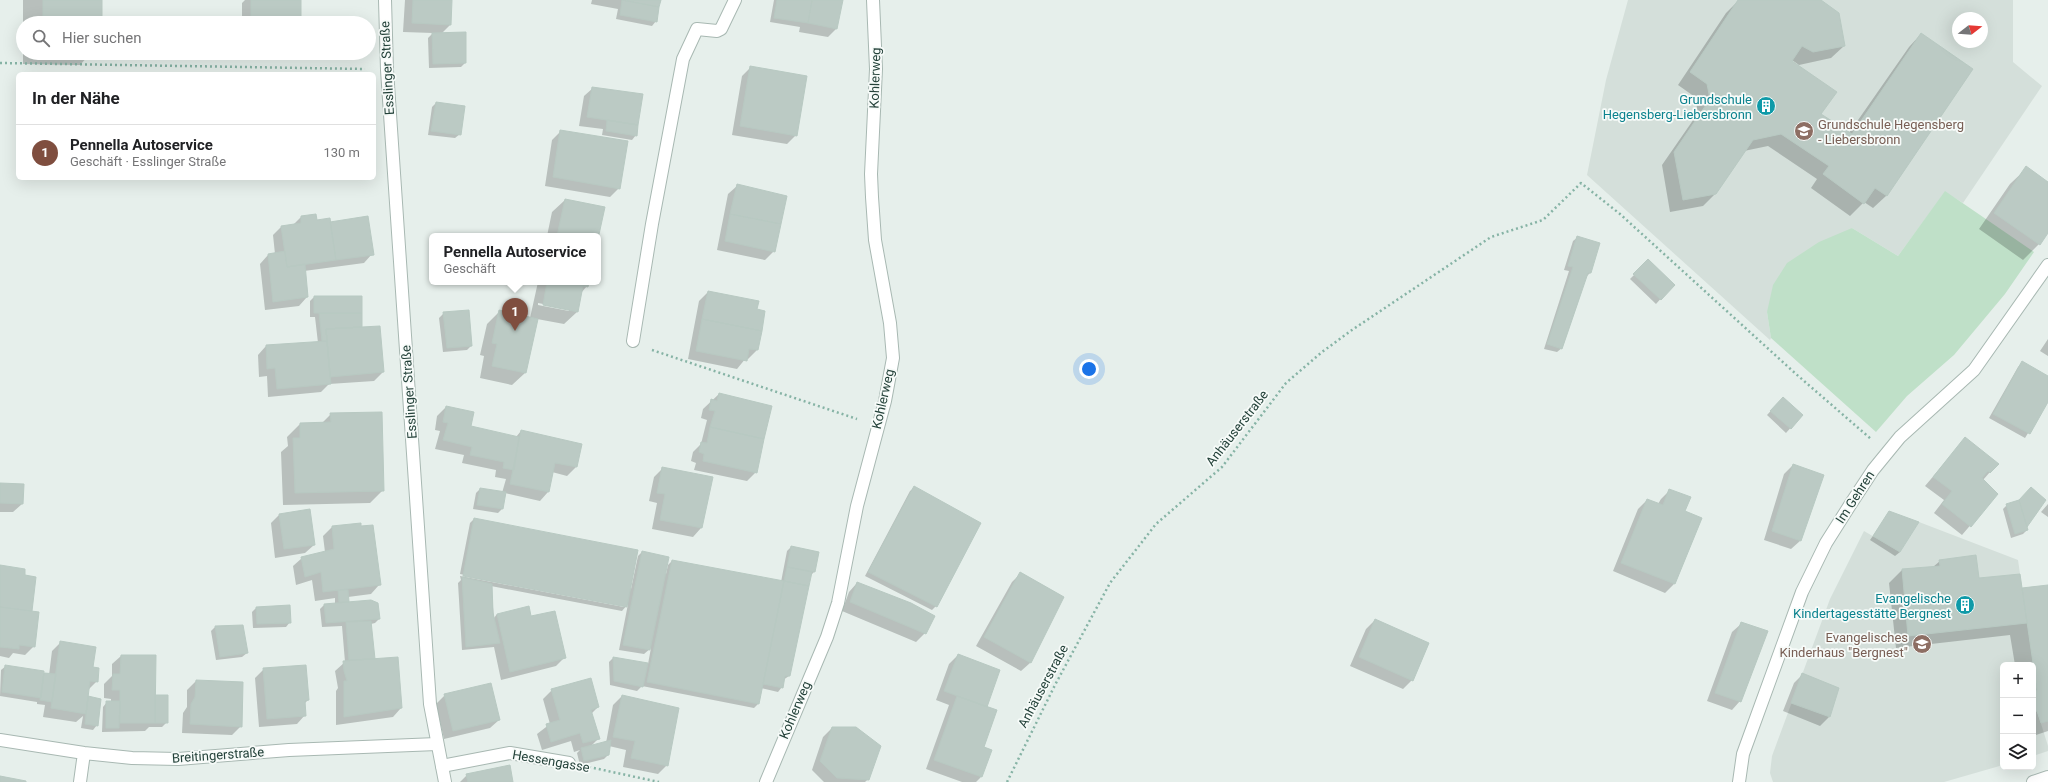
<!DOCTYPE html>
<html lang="de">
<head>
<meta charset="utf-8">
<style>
	body { margin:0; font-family:Roboto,sans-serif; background:#f2f2f2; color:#202124 }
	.controls { position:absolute; right:12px; bottom:12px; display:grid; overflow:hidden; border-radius:6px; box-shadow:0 4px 16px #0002 }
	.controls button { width:36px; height:36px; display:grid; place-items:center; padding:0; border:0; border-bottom:1px solid #e0e0e0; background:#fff; color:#202124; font:20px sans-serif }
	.compass { position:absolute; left:1952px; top:12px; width:36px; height:36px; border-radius:50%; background:#fff; box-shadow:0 4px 16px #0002; rotate:73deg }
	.you { position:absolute; left:1089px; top:369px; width:14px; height:14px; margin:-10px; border:3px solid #fff; border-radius:50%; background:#1a73e8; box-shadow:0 0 0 6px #1a73e833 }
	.badge { display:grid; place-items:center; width:26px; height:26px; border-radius:50%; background:#7f4e3f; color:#fff; font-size:13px; font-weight:700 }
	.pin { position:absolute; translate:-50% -33px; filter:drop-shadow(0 1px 2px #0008) }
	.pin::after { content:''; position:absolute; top:21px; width:14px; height:12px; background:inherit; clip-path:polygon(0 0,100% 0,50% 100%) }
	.popup { position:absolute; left:429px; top:233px; width:172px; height:52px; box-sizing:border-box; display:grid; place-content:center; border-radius:6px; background:#fff; filter:drop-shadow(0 1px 3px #0005); font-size:13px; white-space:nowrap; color:#757577 }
	.popup b { font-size:15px; color:#202124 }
	.popup::after { content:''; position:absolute; left:50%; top:100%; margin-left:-8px; border:8px solid transparent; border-top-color:#fff }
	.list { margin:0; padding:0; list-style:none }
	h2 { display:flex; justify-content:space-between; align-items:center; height:52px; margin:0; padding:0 16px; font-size:17px }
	h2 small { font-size:13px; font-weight:400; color:#757577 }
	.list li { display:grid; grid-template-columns:26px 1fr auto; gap:12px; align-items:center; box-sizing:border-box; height:56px; padding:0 16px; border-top:1px solid #e0e0e0 }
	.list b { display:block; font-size:15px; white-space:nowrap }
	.list p { margin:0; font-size:13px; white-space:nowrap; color:#757577 }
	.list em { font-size:13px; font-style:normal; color:#757577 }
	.icon { flex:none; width:22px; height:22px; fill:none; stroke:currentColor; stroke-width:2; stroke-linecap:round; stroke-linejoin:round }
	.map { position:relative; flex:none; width:2048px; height:782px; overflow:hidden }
	.search { position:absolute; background:#fff; box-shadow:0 4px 16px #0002; left:16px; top:16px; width:360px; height:44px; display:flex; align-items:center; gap:10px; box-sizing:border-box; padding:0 14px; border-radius:22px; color:#757577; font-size:15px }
	.panel { position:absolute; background:#fff; box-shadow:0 4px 16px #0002; left:16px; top:72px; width:360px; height:108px; border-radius:6px }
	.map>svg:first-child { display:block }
</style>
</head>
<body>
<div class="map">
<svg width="2048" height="782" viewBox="0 0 2048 782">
	<rect width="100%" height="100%" fill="#e6efeb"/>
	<path fill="#d4dfda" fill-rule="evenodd" d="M1628,0H2013V62L2042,86L1963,203L1945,192L1898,256L1852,228L1767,312L1771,338L1770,340L1587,175L1606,80ZM1958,18H1982V42H1958Z
		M1919,522L2018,560L2037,690L2033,691V665H2003V765L1944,782H1773L1770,773L1772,756L1830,599L1864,531L1900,552Z
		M2037,711L2048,746V751L2033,756V712Z"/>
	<path fill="#bfe0c8" d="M1945,191L2034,252L2005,294L1954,355L1907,396L1876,432L1771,338L1767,312L1773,285L1787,263L1819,242L1852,228L1898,256Z"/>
	<path fill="#0003" fill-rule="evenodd" d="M23,0H101V23H23V53H91L80,65L23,64Z
		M245,0H300V23H242V3Z
		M405,0H451L450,25L441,34L465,63L461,67L429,68L428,38L433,33L403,32Z
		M592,0H660L656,21L652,26L616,19L618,9L591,4Z
		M774,0H842L836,29L828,37L799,32L800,27L770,22Z
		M1739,0H1819L1844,46L1831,58L1799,65L1792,60L1791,62L1820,114L1849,133L1909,47L1921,34L1972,69L1886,196L1873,208L1864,202L1850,216L1811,188L1817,179L1768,146L1744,151L1716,193L1703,206L1670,212L1662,165L1698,113L1695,97L1678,85L1726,13Z
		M242,53H292L291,55Z
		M751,67L796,135L787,144L732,135L742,76Z
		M593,88L636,135L632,140L602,135L603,129L579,126L584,96Z
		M436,103L460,134L455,138L428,135L432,107Z
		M561,131L619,188L610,197L545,186L552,140Z
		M2027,168L2048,183V231L2039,244L2023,260L1979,229L2010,184Z
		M737,186L774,251L765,260L717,250L728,194Z
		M565,200L603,208L598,236H547L552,212Z
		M301,217L329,223L372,254L364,263L304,271L307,297L299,306L265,310L260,264L268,255L275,254L273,235L281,227L293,225Z
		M1578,237L1590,273L1586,277L1562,348L1557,352L1544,349L1569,271L1564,270L1573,241Z
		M1648,261L1673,285L1656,304L1630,279Z
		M538,282H588L587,286L581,293L577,312L564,324L537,319L525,373L512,385L480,378L484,356L480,355L487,324L500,311L530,318ZM538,303L569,309V311L538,305Z
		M708,292L757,350L748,359L746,358L737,369L688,359L699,301Z
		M314,297L361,326L383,372L374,381L329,384L321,392L268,397L267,376L259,377L258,355L266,346L318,343L315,317H310V301Z
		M444,313L471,346L467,350L443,352L439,318Z
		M2048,339V356L2040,351Z
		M2022,363L2048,377V400L2025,438L1989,418L2018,367Z
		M719,394L756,472L747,481L694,470L696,463L691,461L693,452L701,444L707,420L701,418L703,409Z
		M1779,402L1802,415L1786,433L1767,415Z
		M446,407L470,427L516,437L521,431L576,467L567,476L552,472L548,492L540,501L505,493L502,509L498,513L473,509L476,493L480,489L502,493L506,479L495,477L496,470L462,463L464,455L435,449L440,431L435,430L437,416Z
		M331,414L383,490L370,503L283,505L281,452L288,446L287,437L300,424L322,423Z
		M1965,439L1997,464L1983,480L1997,494L1962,535L1934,513L1944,500L1925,486Z
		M1793,465L1800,541L1791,549L1764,540L1784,474Z
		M663,468L712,478L701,528L693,537L652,529L657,503L649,501L654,477Z
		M0,484L22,504L13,512H0Z
		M915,487L936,606L932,610L865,576L910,491Z
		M1670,490L1684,512L1700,519L1674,584L1665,593L1613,571L1638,509L1647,500L1658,504L1661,499Z
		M2048,504V517L2041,512Z
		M2007,505L2026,527L2027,530L2023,534L2011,538L2003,509Z
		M1890,512L1900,552L1895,556L1870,540Z
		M279,515L314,545L305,553L275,558L271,523Z
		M474,519L631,589L638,556L642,552L664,574H666L668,565L672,561L781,582L787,551L791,547L817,552L814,572L810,576L789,676L783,680L782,687L778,692L761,688L758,704L754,708L642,686L637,691L610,685L609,662L613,658L648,664L651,648L644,654L619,650L628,604L622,611L491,586L494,618L497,614L531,617L564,658L556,666L501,680L494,647L462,650L458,583L461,580L460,576L624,607V605L460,574L470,523Z
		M332,527L379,585L371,594L348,597V603L379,619L375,623L371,624L374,660L401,708L393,717L336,725V691L338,688L335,671L345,662L342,626L322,627L320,609L324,605L335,604V598L315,601L312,580L296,585L293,566L302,558L325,552L323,536Z
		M1940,561L1978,579L2021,589L2048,586V731L2033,736V665H2015L2010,635L1896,648L1889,583L1902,570L1933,567Z
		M0,566L23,576L35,577L30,612L34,646L25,655L13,653L9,658L0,656Z
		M1021,573L1063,597L1030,663L1021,671L976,646L1012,582Z
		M857,583L925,633L916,642L842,611L849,592Z
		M289,606L290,622L286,627L253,628L252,612L256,608Z
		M1375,620L1412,680L1403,689L1350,666L1366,629Z
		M1741,624L1740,701L1732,710L1707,701L1732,632Z
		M242,626L247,653L242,657L216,660L211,631L215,627Z
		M61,642L92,667L97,681L88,690L87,699L97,725L93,730L81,728L83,716L76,722L43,717L45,705L37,704V702L0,696L1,670L6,666L49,675L52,651Z
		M958,655L986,707L983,747L991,750L981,777L976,782H962L926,769L949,705L936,700L949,664Z
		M121,656L154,696L167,722L162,727H149L145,731L102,732L103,707L107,702H111V699L104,698V684L112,676V664Z
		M264,669L308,700L304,704L305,715L297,724L259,727L255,678Z
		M1802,675L1838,688L1829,717L1820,726L1783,711L1794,683Z
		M196,681L241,726L232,735L182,733L183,713L187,707V690Z
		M552,690L598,707L591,714L599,738L591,746L606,743L613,705L622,696L667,765L658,774L623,767L626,750L609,746L608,755L604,759L580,765L577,753L580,750L574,752L571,741L542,750L537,734L550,724L543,699Z
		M445,695L499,720L490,728L444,739L436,704Z
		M832,728L868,779L865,782H824L812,770L823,737Z
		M467,775L512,782H460Z"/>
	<path fill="#bbcac4" stroke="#b8c9c2" d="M43,0H102V23H43Z
		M251,0H301V23H251Z
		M413,0H452L451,25L412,23Z
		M622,0H661L659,7Z
		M622,0L659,7L657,22L620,15Z
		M777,0H812L808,23L774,18Z
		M812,0H843L837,29L808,23Z
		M1738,0H1821L1839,13L1845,46L1813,52L1802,46L1792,61L1837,92L1821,114L1852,134L1921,33L1973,69L1887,196L1875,188L1864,204L1823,174L1829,166L1781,134L1753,140L1716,194L1683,200L1674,152L1710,99L1707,84L1690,72Z
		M466,32V63L433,64L432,33Z
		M750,66L807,76L797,136L740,126Z
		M592,87L643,94L638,125L587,117Z
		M436,102L465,106L461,135L431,131Z
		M607,120L638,125L637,136L606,131Z
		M560,130L628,141L620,189L553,177Z
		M2026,166L2048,182V233L2040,245L1994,213Z
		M737,184L787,196L781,224L730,214Z
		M565,199L605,207L598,239V236H557Z
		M316,214L317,220L330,218L336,260L287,267L281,226L301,223V216Z
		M730,214L781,224L775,252L725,241Z
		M368,216L374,255L336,260L330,222Z
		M1577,236L1600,243L1591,273H1588L1562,349L1547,344L1573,267L1568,266Z
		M285,251L287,267L305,264L308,297L273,302L268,254Z
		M1648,259L1675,285L1661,300L1633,274Z
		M547,282H589L588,287L583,286L578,312L543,305Z
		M708,291L759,301L757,309L765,311L762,331L702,319Z
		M314,296H362V313H314Z
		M469,310L472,346L447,348L443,312Z
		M499,310L538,319L526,373L492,366L497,344L492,343Z
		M319,313H362V327L326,329L327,341H322Z
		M702,319L762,331L758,350L749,349L747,361L696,351Z
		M380,326L384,372L330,377L326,329Z
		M327,341L331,384L277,389L275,368L267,369L266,345Z
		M2022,361L2048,376V402L2030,434L1993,414Z
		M719,393L772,406L764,439L710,427L715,411L709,410L711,399L717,401Z
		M1783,397L1803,415L1791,429L1770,411Z
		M446,406L474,412L471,426L519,437L514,470L503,468L504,462L470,455L472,447L443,440L448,423L443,422Z
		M382,412L384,491L295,493L293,438H300V423L331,422L330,413Z
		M710,427L764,439L757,473L703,461L704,454L699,452L701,442L707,443Z
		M521,430L582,444L577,467L555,463L549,492L510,484Z
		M1965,437L1999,464L1990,473L1988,471L1982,478L1998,494L1971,527L1942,504L1952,491L1933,477Z
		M1793,464L1824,475L1801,541L1772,531Z
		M662,467L713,477L702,528L660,520L665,494L657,493Z
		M0,483L24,484L23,504L0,503Z
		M914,486L981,523L937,607L868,572Z
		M2031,487L2046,500L2027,527L2019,500Z
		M480,488L506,492L503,509L477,505Z
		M1669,489L1691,497L1685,511L1702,518L1675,584L1621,563L1647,499L1663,505Z
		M2019,500L2028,530L2015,534L2006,504Z
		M310,509L315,545L284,549L279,514Z
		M1889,511L1919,522L1900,552L1873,536Z
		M474,518L638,550L627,607L463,576Z
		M361,523V526L373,525L381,585L323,592L321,572L305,577L301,557L334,549L332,526Z
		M791,546L819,552L815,572L787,567Z
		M642,551L669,557L650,650L623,645Z
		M1976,555L1979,578L2020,574L2027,623L1908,636L1902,569L1940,566L1939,560Z
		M672,560L784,581L759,704L647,682Z
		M0,565L25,569V575L36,577L32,611L0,607Z
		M787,567L812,572L809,586L784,581Z
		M1020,572L1064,597L1031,663L984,637Z
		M462,577L492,584L493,613L500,643L466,647Z
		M784,581L809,586L790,676H785L783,688L763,684Z
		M857,582L911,603L935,616L926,634L850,602Z
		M2048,585V721L2041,723L2037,711L2033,712V691L2037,690L2022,588Z
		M338,590H348L349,602H339Z
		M371,600L378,603L380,619L326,623L324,604Z
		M290,605L291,623L257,624L256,607Z
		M529,606L531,616L555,611L566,658L510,672L497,614Z
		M0,607L39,612L35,647L19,645V649L0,647Z
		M1375,619L1429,643L1413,681L1359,657Z
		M371,621L375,659L349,660L346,622Z
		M1741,622L1768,631L1741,702L1715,693Z
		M243,625L248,653L220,657L215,626Z
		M60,641L96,647L93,667L99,668L98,682L90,681L86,714L51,708Z
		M958,654L1000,670L987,707L944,691Z
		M121,655H156L155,723H120V690H112L113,674H120Z
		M398,657L402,708L344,717V681H347L344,671L343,661Z
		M613,657L648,663L643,687L614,681Z
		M5,665L44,671L41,698L2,692Z
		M306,665L309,700L305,701L306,716L267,719L263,668Z
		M44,673L56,674L52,702L40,700Z
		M1802,673L1839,688L1830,717L1791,703Z
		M591,678L599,707L591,710L600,739L583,743L580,733L551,742L546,724L560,720L551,689Z
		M196,680L243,682L242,727L190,724L191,704L195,697Z
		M491,683L500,720L453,731L444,694Z
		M155,695H168V723H155Z
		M622,695L679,708L668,766L631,758L635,741L613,737Z
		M88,696L101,699L98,726L85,724Z
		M957,696L997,710L984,747L992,750L982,777L934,760Z
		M106,701H120L119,728H106Z
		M832,727H856L881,746L869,780L837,778L820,761Z
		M611,740L609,755L584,761L581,748Z
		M510,765L513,782H468L466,774Z
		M0,776L26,781V782H0Z"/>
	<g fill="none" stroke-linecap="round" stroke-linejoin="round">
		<g stroke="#a8b8b2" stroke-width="14">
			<path id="service" d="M442,766L510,753L569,763"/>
		</g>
		<g stroke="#a8b8b2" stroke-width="14">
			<path id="minor" d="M633,341L652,224L683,59L697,29L717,31L721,29L735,0
				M0,740L84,753L132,758L178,759L289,750L437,744
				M80,782L84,753
				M766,782L827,637L838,603L857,506L885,401L893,358L890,323L875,240L872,197L871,174L876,69L873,0
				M1739,782L1743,754L1802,592L1826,543L1850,505L1873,470L1900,437L1974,370L2048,265"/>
		</g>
		<g stroke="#a8b8b2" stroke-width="14">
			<path id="tertiary" d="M385,0L387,70L430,704L445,782
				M2033,782L2048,777"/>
		</g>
		<path stroke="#86b3a5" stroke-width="2.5" stroke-dasharray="2 3" stroke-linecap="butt" d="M0,63L365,69
			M652,350L857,419
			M589,767L659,782
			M1007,782L1055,685L1110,583L1156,524L1222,467L1286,383L1322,352L1352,330L1491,237L1543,220L1581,183L1620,214L1796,374L1871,439"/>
		<use href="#service" stroke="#fff" stroke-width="12"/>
		<use href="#minor" stroke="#fff" stroke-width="12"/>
		<use href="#tertiary" stroke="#fff" stroke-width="12"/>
	</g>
	<defs>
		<g id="building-disc" transform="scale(1)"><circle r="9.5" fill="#0f9aa8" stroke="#f7fbf9"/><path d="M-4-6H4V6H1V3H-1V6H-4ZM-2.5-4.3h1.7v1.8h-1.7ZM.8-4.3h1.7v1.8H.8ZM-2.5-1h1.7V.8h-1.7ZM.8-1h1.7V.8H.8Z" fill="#fff"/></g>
		<g id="school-disc" transform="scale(1)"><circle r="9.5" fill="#8d6e63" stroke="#f7fbf9"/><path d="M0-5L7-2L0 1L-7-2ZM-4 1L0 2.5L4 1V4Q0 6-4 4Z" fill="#fff"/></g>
	</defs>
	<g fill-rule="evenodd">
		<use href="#building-disc" x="1766" y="106"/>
		<use href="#school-disc" x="1804" y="131"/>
		<use href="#building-disc" x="1965" y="605"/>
		<use href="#school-disc" x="1922" y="644"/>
	</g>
	<g text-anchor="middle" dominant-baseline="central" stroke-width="3.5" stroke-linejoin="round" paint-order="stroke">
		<g font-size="13" fill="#24423a" stroke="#f7fbf9">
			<text transform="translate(387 68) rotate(-93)">Esslinger Straße</text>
			<text transform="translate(875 78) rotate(-88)">Kohlerweg</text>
			<text transform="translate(409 392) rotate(-94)">Esslinger Straße</text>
			<text transform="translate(883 399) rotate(-77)">Kohlerweg</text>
			<text transform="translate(1237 428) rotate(-52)">Anhäuserstraße</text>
			<text transform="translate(1855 497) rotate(-57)">Im Gehren</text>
			<text transform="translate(1043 686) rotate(-62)">Anhäuserstraße</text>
			<text transform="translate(795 710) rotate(-67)">Kohlerweg</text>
			<text transform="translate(218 755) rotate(-4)">Breitingerstraße</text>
			<text transform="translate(551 761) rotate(10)">Hessengasse</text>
		</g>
		<g font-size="13" fill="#0d838f" stroke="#f7fbf9" text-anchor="end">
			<text x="1752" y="99">Grundschule<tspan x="1752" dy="15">Hegensberg-Liebersbronn</tspan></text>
			<text x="1951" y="598">Evangelische<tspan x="1951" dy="15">Kindertagesstätte Bergnest</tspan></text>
		</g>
		<g font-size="13" fill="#785e54" stroke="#f7fbf9" text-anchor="start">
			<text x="1818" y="124">Grundschule Hegensberg<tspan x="1818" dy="15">- Liebersbronn</tspan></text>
			<text x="1908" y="637" text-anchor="end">Evangelisches<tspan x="1908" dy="15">Kinderhaus "Bergnest"</tspan></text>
		</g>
	</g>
</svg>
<div class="controls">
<button>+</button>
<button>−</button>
<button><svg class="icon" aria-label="layers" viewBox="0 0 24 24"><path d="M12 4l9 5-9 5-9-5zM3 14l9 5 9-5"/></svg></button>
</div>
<svg class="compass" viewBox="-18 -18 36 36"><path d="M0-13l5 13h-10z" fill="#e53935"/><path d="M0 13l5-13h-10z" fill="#757577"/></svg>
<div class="you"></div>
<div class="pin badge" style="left:515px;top:331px">1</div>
<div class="popup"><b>Pennella Autoservice</b>Geschäft</div>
<div class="search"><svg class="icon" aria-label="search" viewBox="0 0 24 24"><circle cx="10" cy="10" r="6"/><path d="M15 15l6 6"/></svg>Hier suchen</div>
<section class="panel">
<h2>In der Nähe<small></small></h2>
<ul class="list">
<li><span class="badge">1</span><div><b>Pennella Autoservice</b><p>Geschäft · Esslinger Straße</p></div><em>130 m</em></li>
</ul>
</section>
</div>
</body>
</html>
